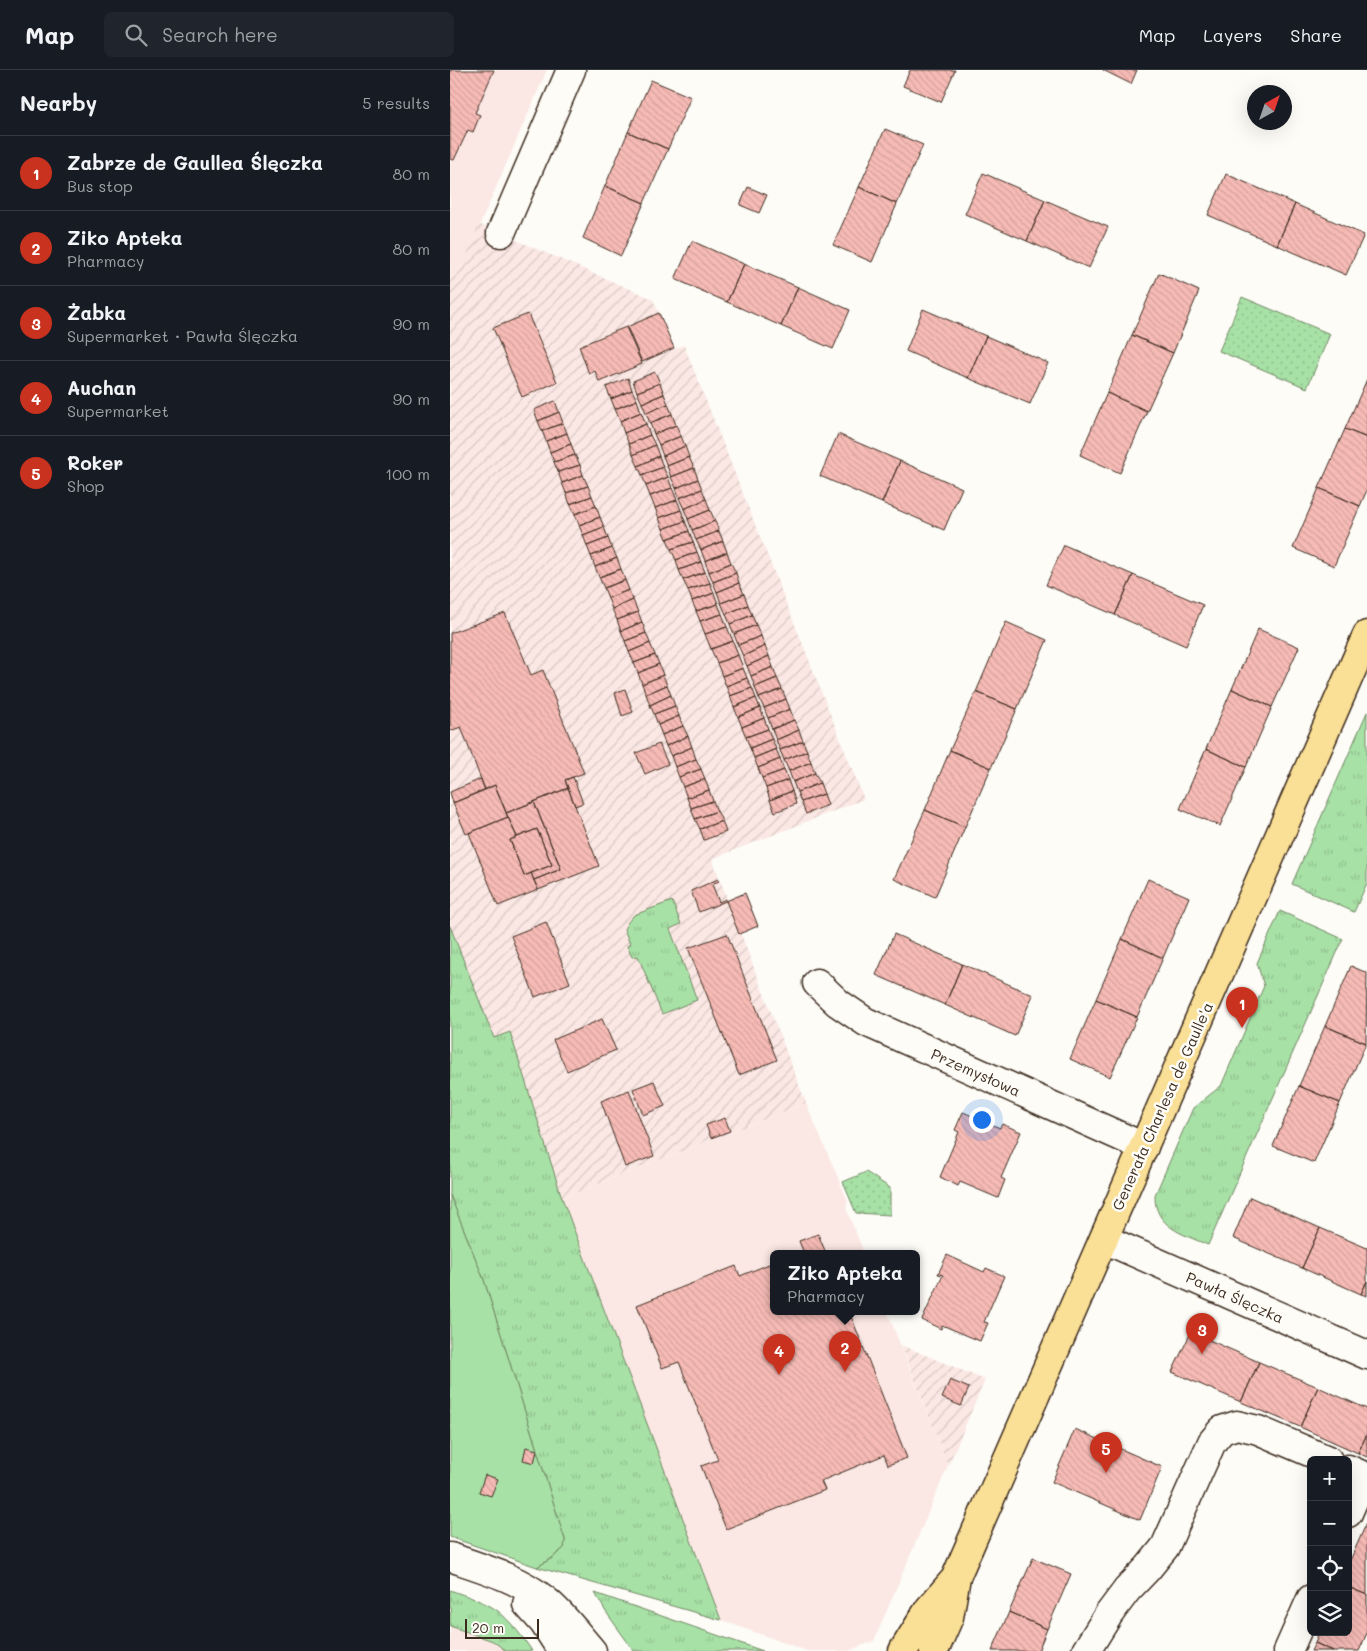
<!DOCTYPE html>
<html lang="en">
<head>
<meta charset="utf-8">
<style>
	body { margin:0; font-family:Mali,sans-serif; background:#20242c; color:#f1f3f6 }
	.controls { position:absolute; right:15px; bottom:15px; display:grid; overflow:hidden; border-radius:8px; box-shadow:0 5px 20px #0002 }
	.controls button { width:45px; height:45px; display:grid; place-items:center; padding:0; border:0; border-bottom:1px solid #363941; background:#171b24; color:#f1f3f6; font:25px sans-serif }
	.compass { position:absolute; left:797px; top:15px; width:45px; height:45px; border-radius:50%; background:#171b24; box-shadow:0 5px 20px #0002; rotate:40deg }
	.scale { position:absolute; left:15px; bottom:12px; width:74px; box-sizing:border-box; padding-left:5px; border:2px solid #3b2a1e; border-top:0; font-size:14px; line-height:18px; white-space:nowrap; color:#3b2a1e; -webkit-text-stroke:4px #fdfcf7; paint-order:stroke }
	.you { position:absolute; left:531px; top:1049px; width:18px; height:18px; margin:-12px; border:4px solid #fff; border-radius:50%; background:#1a73e8; box-shadow:0 0 0 8px #1a73e833 }
	.badge { display:grid; place-items:center; width:32px; height:32px; border-radius:50%; background:#c8321e; color:#fff; font-size:16px; font-weight:700 }
	.pin { position:absolute; translate:-50% -41px; filter:drop-shadow(0 1px 2px #0008) }
	.pin::after { content:''; position:absolute; top:26px; width:18px; height:15px; background:inherit; clip-path:polygon(0 0,100% 0,50% 100%) }
	.popup { position:absolute; left:320px; top:1180px; width:150px; height:65px; box-sizing:border-box; display:grid; place-content:center; border-radius:8px; background:#171b24; filter:drop-shadow(0 1px 4px #0005); font-size:16px; white-space:nowrap; color:#9ea1a6 }
	.popup b { font-size:19px; color:#f1f3f6 }
	.popup::after { content:''; position:absolute; left:50%; top:100%; margin-left:-10px; border:10px solid transparent; border-top-color:#171b24 }
	.list { margin:0; padding:0; list-style:none }
	h2 { display:flex; justify-content:space-between; align-items:center; height:65px; margin:0; padding:0 20px; font-size:21px }
	h2 small { font-size:16px; font-weight:400; color:#9ea1a6 }
	.list li { display:grid; grid-template-columns:32px 1fr auto; gap:15px; align-items:center; box-sizing:border-box; height:75px; padding:0 20px; border-top:1px solid #363941 }
	.list b { display:block; font-size:19px; white-space:nowrap }
	.list p { margin:0; font-size:16px; white-space:nowrap; color:#9ea1a6 }
	.list em { font-size:16px; font-style:normal; color:#9ea1a6 }
	.icon { flex:none; width:28px; height:28px; fill:none; stroke:currentColor; stroke-width:2; stroke-linecap:round; stroke-linejoin:round }
	.map { position:relative; flex:none; width:917px; height:1581px; overflow:hidden }
	header { display:flex; align-items:center; gap:30px; box-sizing:border-box; height:70px; padding:0 25px; background:#171b24; border-bottom:1px solid #363941 }
	header strong { font-size:24px }
	nav { display:flex; gap:28px; margin-inline-start:auto; font-size:18px }
	.search { width:350px; height:45px; background:#20242c; display:flex; align-items:center; gap:12px; box-sizing:border-box; padding:0 18px; border-radius:8px; color:#9ea1a6; font-size:19px }
	main { display:flex }
	aside { flex:1; background:#171b24 }
	.map>svg:first-child { display:block }
</style>
</head>
<body>
<header>
<strong>Map</strong>
<div class="search"><svg class="icon" aria-label="search" viewBox="0 0 24 24"><circle cx="10" cy="10" r="6"/><path d="M15 15l6 6"/></svg>Search here</div>
<nav><a>Map</a><a>Layers</a><a>Share</a></nav>
</header>
<main>
<aside>
<h2>Nearby<small>5 results</small></h2>
<ul class="list">
<li><span class="badge">1</span><div><b>Zabrze de Gaullea Ślęczka</b><p>Bus stop</p></div><em>80 m</em></li>
<li><span class="badge">2</span><div><b>Ziko Apteka</b><p>Pharmacy</p></div><em>80 m</em></li>
<li><span class="badge">3</span><div><b>Żabka</b><p>Supermarket · Pawła Ślęczka</p></div><em>90 m</em></li>
<li><span class="badge">4</span><div><b>Auchan</b><p>Supermarket</p></div><em>90 m</em></li>
<li><span class="badge">5</span><div><b>Roker</b><p>Shop</p></div><em>100 m</em></li>
</ul>
</aside>
<div class="map">
<svg width="917" height="1581" viewBox="0 0 917 1581">
	<defs>
		<pattern id="industrial-furrows" width="10" height="10" patternUnits="userSpaceOnUse" patternTransform="scale(1.25)"><rect width="10" height="10" fill="#fbe8e4"/><path d="M-1 1l2-2M0 10L10 0M9 11l2-2" fill="none" stroke="#d8c7c3"/></pattern>
		<pattern id="grass-tufts" width="24" height="20" patternUnits="userSpaceOnUse" patternTransform="scale(1.25)"><rect width="24" height="20" fill="#a7e1a6"/><path d="M3 7l-1-3M5 7V3M7 7l1-3M15 17l-1-3M17 17v-4M19 17l1-3" fill="none" stroke="#91c18e"/></pattern>
		<pattern id="park-dots" width="8" height="8" patternUnits="userSpaceOnUse" patternTransform="scale(1.25)"><rect width="8" height="8" fill="#a7e1a6"/><path d="M2 2h.1M6 6h.1" fill="none" stroke="#91c18e" stroke-width="1.8" stroke-linecap="round"/></pattern>
		<pattern id="building-back-hatch" width="6" height="6" patternUnits="userSpaceOnUse" patternTransform="scale(1.25)"><rect width="6" height="6" fill="#f7bbb6"/><path d="M-1 5l2 2M0 0l6 6M5-1l2 2" fill="none" stroke="#d5a19c"/></pattern>
	</defs>
	<rect width="100%" height="100%" fill="#fdfcf7"/>
	<filter id="ink" filterUnits="userSpaceOnUse"><feTurbulence type="fractalNoise" baseFrequency=".02" numOctaves="2"/><feDisplacementMap in="SourceGraphic" scale="10" xChannelSelector="R" yChannelSelector="G"/><feConvolveMatrix kernelMatrix="1 2 1 2 8 2 1 2 1" color-interpolation-filters="sRGB"/></filter>
	<g filter="url(#ink)">
		<path fill="#fbe8e4" d="M0,0H97L12,196L0,204Z
			M356,1033L398,1131L396,1138L414,1183H324V1241H437L498,1396L424,1571L398,1581H357L271,1550L112,1128Z
			M0,1527L67,1581H0Z"/>
		<path fill="url(#industrial-furrows)" d="M29,154L203,229L224,279L234,275L414,729L262,789L356,1033L112,1128L60,962L44,969L0,856V204L12,196Z
			M451,1275L535,1310L498,1396Z"/>
		<path fill="url(#grass-tufts)" stroke="#718662" d="M917,642V813L904,842L842,814Z
			M222,831L231,854L220,859L247,930L212,944L188,886L182,887L177,876L180,874L174,859L178,852L184,845Z
			M830,841L893,869L758,1175C733,1164 704,1157 705,1125L743,1038L771,1016L814,916L807,893Z
			M0,856L44,968L60,962L112,1128L271,1550L87,1497L102,1488L114,1478L115,1470L34,1210L0,1125Z
			M0,1520C16,1526 34,1531 48,1541C61,1552 73,1567 82,1581H56L43,1571L0,1556V1545L2,1539L0,1538Z
			M145,1523L313,1581H184L156,1542Z"/>
		<path fill="url(#park-dots)" stroke="#718662" d="M792,227L880,264L857,318L769,281Z
			M416,1102L440,1118V1145L406,1143L393,1112Z"/>
		<path fill="#a7e1a6" stroke="#718662" d="M0,1125L34,1210L115,1470L114,1478L102,1488L87,1497L0,1467Z"/>
		<path fill="url(#building-back-hatch)" stroke="#3b2a1e" d="M0,0H44L25,43L30,45L23,62L18,60L4,90L0,89Z
			M460,0H505L491,32L453,16Z
			M653,0H687L681,14Z
			M201,10L241,27L218,79L178,62Z
			M435,59L473,75L447,134L409,117Z
			M178,62L218,79L194,133L155,116Z
			M533,103L595,130L577,171L515,144Z
			M776,104L845,134L827,175L758,145Z
			M155,116L194,133L171,186L133,168Z
			M298,117L317,125L309,143L290,135Z
			M409,117L447,134L422,192L383,175Z
			M595,130L658,157L639,198L577,171Z
			M845,134L914,165L896,205L827,175Z
			M242,171L294,194L277,232L225,209Z
			M294,194L348,217L331,256L277,232Z
			M709,203L749,221L723,283L682,265Z
			M348,217L400,240L383,279L331,256Z
			M473,239L536,266L518,308L456,281Z
			M209,243L224,278L192,292L177,257Z
			M78,244L107,312L72,327L43,258Z
			M176,257L192,294L149,312L145,301L139,304L129,276Z
			M682,265L723,283L697,341L657,323Z
			M536,266L598,293L580,334L518,308Z
			M205,302L210,313L187,322L183,311Z
			M178,308L182,320L161,329L156,317Z
			M917,309V368L895,359Z
			M210,313L214,324L192,333L187,322Z
			M182,320L187,330L165,339L161,329Z
			M657,323L697,341L670,403L630,385Z
			M214,324L218,334L196,343L192,333Z
			M187,330L191,342L170,351L165,339Z
			M105,331L109,342L88,351L84,340Z
			M218,334L222,344L200,353L196,343Z
			M109,342L113,353L92,361L88,351Z
			M191,342L196,354L174,363L170,351Z
			M222,344L226,355L204,364L200,353Z
			M113,353L117,363L96,371L92,361Z
			M196,354L200,365L179,374L174,363Z
			M226,355L231,366L209,375L204,364Z
			M895,359L917,368V420L910,436L869,418Z
			M117,363L121,374L100,382L96,371Z
			M388,364L450,391L432,433L370,406Z
			M200,365L205,375L183,385L179,374Z
			M231,366L235,376L213,386L209,375Z
			M121,374L125,385L104,392L100,382Z
			M205,375L209,386L188,396L183,385Z
			M235,376L239,387L217,396L213,386Z
			M125,385L130,395L108,402L104,392Z
			M209,386L213,397L192,405L188,396Z
			M239,387L244,398L221,407L217,396Z
			M450,391L512,418L494,460L432,433Z
			M130,395L133,405L112,413L108,402Z
			M213,397L218,407L196,416L192,405Z
			M244,398L248,409L226,418L221,407Z
			M133,405L138,416L116,423L112,413Z
			M218,407L222,418L200,426L196,416Z
			M248,409L252,419L229,428L226,418Z
			M138,416L142,426L120,434L116,423Z
			M222,418L227,430L205,438L200,426Z
			M869,418L910,436L884,496L843,478Z
			M252,419L256,429L234,439L229,428Z
			M142,426L146,436L125,444L120,434Z
			M256,429L260,440L238,449L234,439Z
			M227,430L231,440L209,448L205,438Z
			M146,436L150,447L129,455L125,444Z
			M231,440L235,451L213,459L209,448Z
			M260,440L265,451L242,460L238,449Z
			M150,447L154,457L133,465L129,455Z
			M235,451L239,461L217,469L213,459Z
			M265,451L269,461L246,470L242,460Z
			M154,457L158,468L137,476L133,465Z
			M239,461L243,472L221,479L217,469Z
			M269,461L273,471L251,480L246,470Z
			M158,468L162,478L141,486L137,476Z
			M273,471L277,482L255,491L251,480Z
			M243,472L247,482L226,490L221,479Z
			M614,475L683,505L665,545L596,515Z
			M162,478L167,488L145,497L141,486Z
			M247,482L251,492L229,500L226,490Z
			M277,482L281,493L259,502L255,491Z
			M167,488L171,499L149,507L145,497Z
			M251,492L255,502L233,510L229,500Z
			M281,493L286,503L263,512L259,502Z
			M171,499L175,510L154,518L149,507Z
			M255,502L260,513L238,520L233,510Z
			M286,503L289,513L267,522L263,512Z
			M683,505L753,535L736,576L665,545Z
			M175,510L179,520L158,528L154,518Z
			M260,513L264,523L242,531L238,520Z
			M289,513L294,524L271,533L267,522Z
			M179,520L183,530L162,539L158,528Z
			M264,523L268,534L246,541L242,531Z
			M294,524L298,535L276,544L271,533Z
			M183,530L188,542L167,550L162,539Z
			M268,534L272,544L250,551L246,541Z
			M298,535L302,545L280,554L276,544Z
			M188,542L192,552L171,561L167,550Z
			M55,543L81,605L93,600L134,703L115,710L118,718L56,743L45,715L35,720L11,657L0,661V563Z
			M272,544L277,557L255,564L250,551Z
			M302,545L306,555L284,564L280,554Z
			M192,552L196,563L175,571L171,561Z
			M556,552L597,570L567,639L526,622Z
			M306,555L311,566L288,575L284,564Z
			M277,557L283,571L261,579L255,564Z
			M808,559L849,577L822,637L782,619Z
			M196,563L200,573L179,582L175,571Z
			M311,566L315,576L293,586L288,575Z
			M283,571L288,585L267,593L261,579Z
			M200,573L205,585L184,593L179,582Z
			M315,576L319,586L297,596L293,586Z
			M205,585L209,594L188,603L184,593Z
			M288,585L293,598L272,606L267,593Z
			M319,586L323,597L301,606L297,596Z
			M209,594L213,605L192,614L188,603Z
			M323,597L327,608L305,617L301,606Z
			M293,598L297,608L276,616L272,606Z
			M213,605L217,615L196,624L192,614Z
			M297,608L302,618L280,626L276,616Z
			M327,608L332,619L309,628L305,617Z
			M217,615L221,625L200,635L196,624Z
			M302,618L306,628L284,637L280,626Z
			M175,619L183,642L172,646L165,623Z
			M332,619L336,629L314,638L309,628Z
			M782,619L822,637L796,697L756,679Z
			M526,622L567,639L541,698L500,680Z
			M221,625L225,636L204,644L200,635Z
			M306,628L310,638L288,647L284,637Z
			M336,629L340,639L318,648L314,638Z
			M225,636L229,646L208,655L204,644Z
			M310,638L314,648L292,657L288,647Z
			M340,639L344,650L322,659L318,648Z
			M229,646L233,656L212,665L208,655Z
			M314,648L318,659L296,667L292,657Z
			M344,650L349,660L326,670L322,659Z
			M233,656L238,666L216,676L212,665Z
			M318,659L322,669L300,678L296,667Z
			M349,660L353,671L330,680L326,670Z
			M238,666L242,677L221,686L216,676Z
			M322,669L326,679L304,688L300,678Z
			M353,671L357,681L334,690L330,680Z
			M209,674L218,694L195,704L186,683Z
			M242,677L246,689L225,697L221,686Z
			M326,679L330,689L308,698L304,688Z
			M756,679L796,697L770,756L730,739Z
			M500,680L541,698L515,757L475,740Z
			M357,681L361,692L339,701L334,690Z
			M246,689L251,699L229,707L225,697Z
			M330,689L334,700L312,708L308,698Z
			M361,692L365,703L343,712L339,701Z
			M251,699L255,709L233,717L229,707Z
			M334,700L338,710L316,718L312,708Z
			M365,703L370,713L347,722L343,712Z
			M123,707L133,733L125,736L115,710Z
			M31,709L35,720L3,733L0,722Z
			M255,709L259,720L237,728L233,717Z
			M338,710L342,721L320,730L316,718Z
			M370,713L374,724L351,732L347,722Z
			M45,715L58,747L16,764L3,733Z
			M118,718L149,796L88,820L84,810L111,799L84,732Z
			M259,720L263,731L241,738L237,728Z
			M342,721L346,734L325,742L320,730Z
			M374,724L378,735L356,744L351,732Z
			M263,731L267,741L245,749L241,738Z
			M84,732L111,799L84,810L81,803L102,795L87,759L67,767L56,743Z
			M475,740L515,757L485,827L444,809Z
			M267,741L272,751L250,759L245,749Z
			M58,747L67,767L60,770L74,806L81,803L88,820L48,836L19,763Z
			M272,751L276,762L254,770L250,759Z
			M87,759L102,795L74,806L60,770Z
			M268,809L269,811L262,814L269,832L276,829V831L249,842L241,821Z
			M698,809L739,827L713,888L672,869Z
			M295,823L308,856L289,864L276,831Z
			M96,852L120,913L85,927L61,866Z
			M277,864L327,990L289,1005L238,878Z
			M444,864L512,894L495,935L426,905Z
			M672,869L713,888L687,947L646,929Z
			M512,894L583,925L565,966L495,935Z
			M901,896L917,903L916,973L875,956Z
			M646,929L687,947L660,1007L620,989Z
			M152,949L166,980L117,1001L103,970Z
			M875,956L916,973L890,1033L849,1016Z
			M204,1011L215,1036L193,1045L183,1019Z
			M849,1016L890,1033L864,1093L823,1076Z
			M179,1020L204,1086L175,1097L151,1031Z
			M513,1042L550,1058L552,1054L571,1062L551,1108L555,1110L548,1128L510,1112L508,1116L490,1107L509,1062L505,1060Z
			M275,1048L280,1061L261,1068L256,1055Z
			M800,1127L870,1158L852,1198L783,1168Z
			M870,1158L917,1178V1211L911,1224L852,1198Z
			M368,1164L376,1183H347L353,1181L349,1171Z
			M497,1185L534,1202L536,1198L554,1206L534,1252L538,1253L530,1271L492,1255L491,1259L472,1250L493,1205L488,1204Z
			M324,1192V1241H399L457,1388L438,1395L434,1385L371,1411L375,1420L276,1459L251,1396L268,1390L229,1292L212,1298L187,1235L286,1196L290,1206Z
			M917,1211V1226L911,1224Z
			M741,1262L809,1292L791,1332L722,1302Z
			M809,1292L868,1317L850,1357L791,1332Z
			M500,1310L519,1318L511,1336L492,1328Z
			M868,1317L917,1339V1364L908,1383L850,1357Z
			M625,1359L712,1397L690,1450L602,1412Z
			M917,1364V1387L908,1383Z
			M76,1377L87,1380L84,1393L73,1390Z
			M35,1405L48,1409L41,1426L29,1422Z
			M917,1452V1525L898,1517V1495Z
			M583,1488L621,1504L597,1559L559,1542Z
			M898,1517L917,1525V1563L909,1581H883L865,1573L869,1562H898Z
			M559,1542L597,1559L588,1581H542Z
			M865,1573L883,1581H861Z"/>
		<g fill="none" stroke-linecap="round" stroke-linejoin="round">
			<g stroke="#3b2a1e" stroke-width="31">
				<path id="minor" d="M51,163L121,0
					M367,913L388,933L416,952L694,1077
					M654,1169L917,1285
					M898,1399L914,1406L898,1443
					M0,1487C32,1498 68,1508 95,1530C113,1544 127,1564 142,1581
					M77,1534L94,1553L112,1581
					M636,1581L659,1544L677,1520L698,1498L715,1477L762,1372L772,1360L787,1355L808,1360L878,1390
					M838,1581L861,1529"/>
			</g>
			<g stroke="#3b2a1e" stroke-width="31">
				<path id="major" d="M453,1581L479,1539L505,1509
					M484,1581L499,1547L506,1507L917,565"/>
			</g>
			<use href="#minor" stroke="#fdfcf7" stroke-width="28"/>
			<use href="#major" stroke="#fadf96" stroke-width="28"/>
		</g>
	</g>
	<g text-anchor="middle" dominant-baseline="central" stroke-width="5" stroke-linejoin="round" paint-order="stroke">
		<g font-size="15" fill="#3b2a1e" stroke="#fdfcf7">
			<text transform="translate(526 1002) rotate(24)">Przemysłowa</text>
			<text transform="translate(712 1036) rotate(-66)">Generała Charlesa de Gaulle'a</text>
			<text transform="translate(785 1227) rotate(24)">Pawła Ślęczka</text>
		</g>
	</g>
</svg>
<div class="controls">
<button>+</button>
<button>−</button>
<button><svg class="icon" aria-label="locate" viewBox="0 0 24 24"><circle cx="12" cy="12" r="6"/><path d="M12 2v4M12 18v4M2 12h4M18 12h4"/></svg></button>
<button><svg class="icon" aria-label="layers" viewBox="0 0 24 24"><path d="M12 4l9 5-9 5-9-5zM3 14l9 5 9-5"/></svg></button>
</div>
<svg class="compass" viewBox="-18 -18 36 36"><path d="M0-13l5 13h-10z" fill="#e53935"/><path d="M0 13l5-13h-10z" fill="#9ea1a6"/></svg>
<div class="scale">20 m</div>
<div class="you"></div>
<div class="pin badge" style="left:792px;top:958px">1</div>
<div class="pin badge" style="left:395px;top:1302px">2</div>
<div class="popup"><b>Ziko Apteka</b>Pharmacy</div>
<div class="pin badge" style="left:752px;top:1284px">3</div>
<div class="pin badge" style="left:329px;top:1305px">4</div>
<div class="pin badge" style="left:656px;top:1403px">5</div>
</div>
</main>
</body>
</html>
